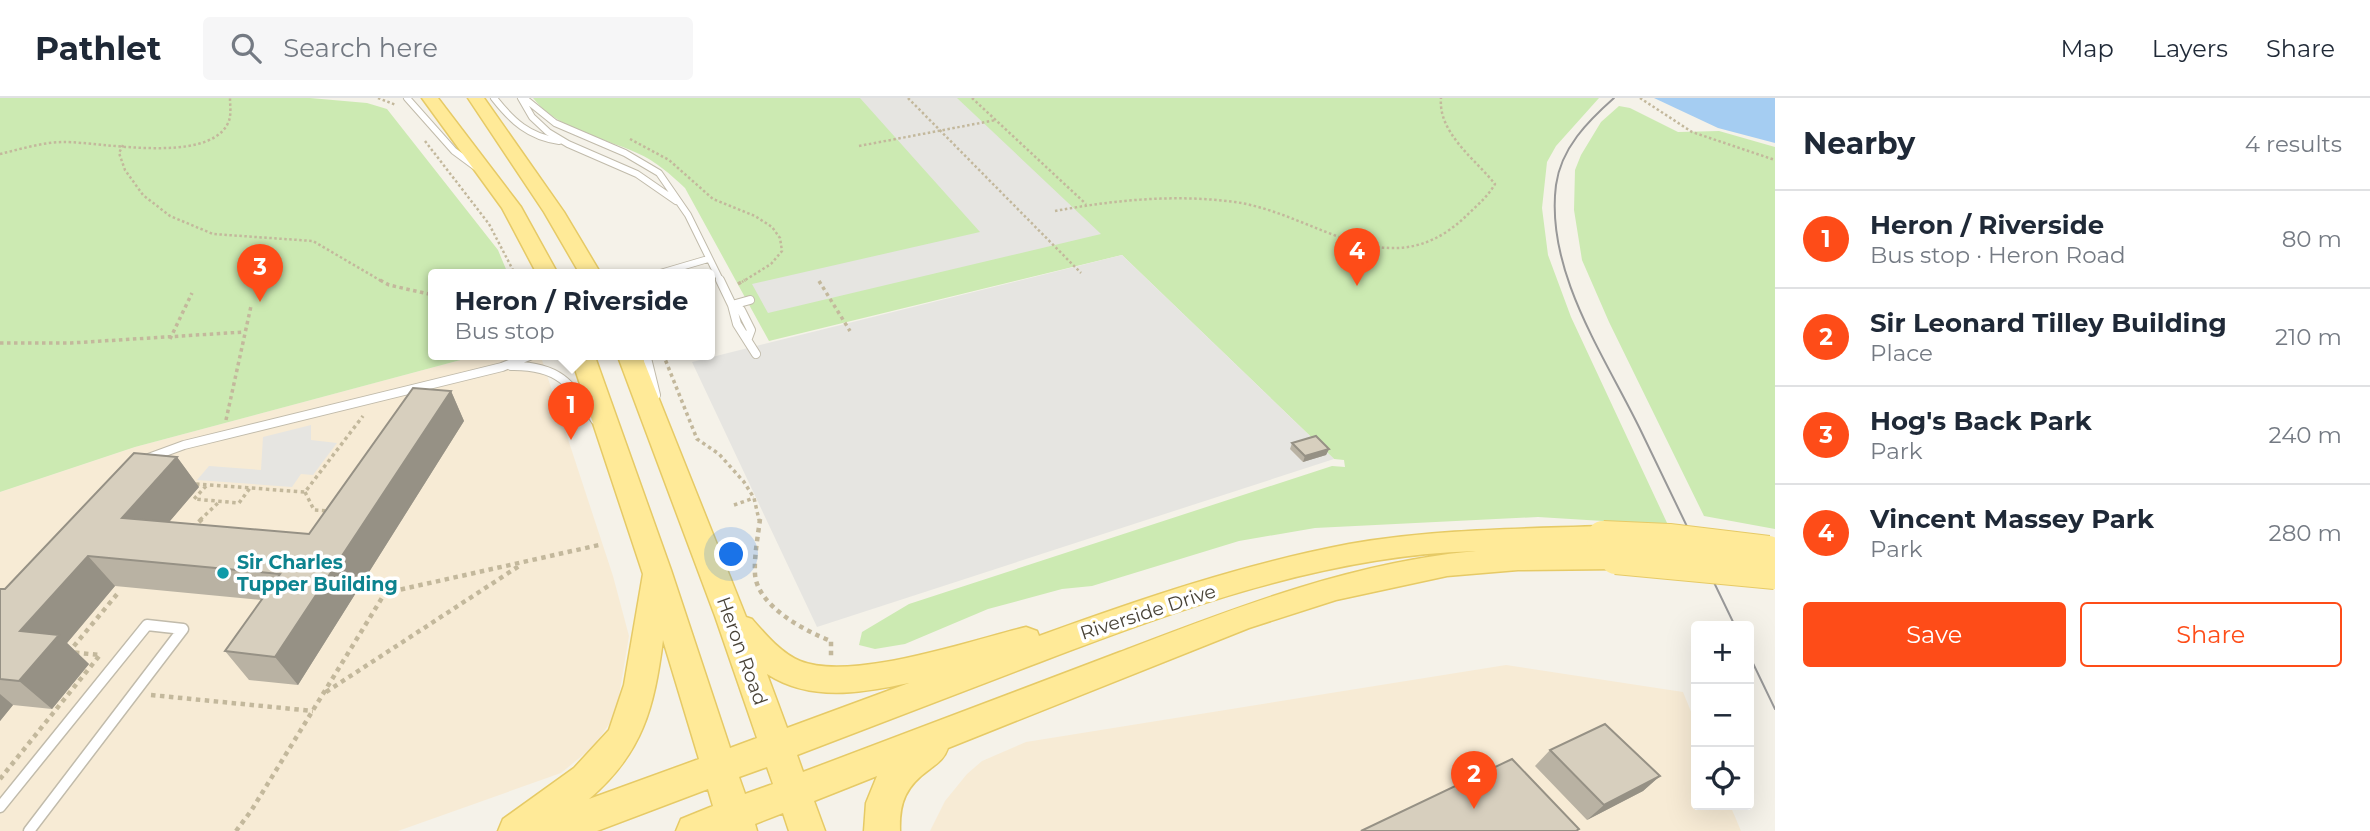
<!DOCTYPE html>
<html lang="en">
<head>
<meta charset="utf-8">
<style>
	body { margin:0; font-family:Montserrat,sans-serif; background:#f6f6f7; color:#1f2937 }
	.controls { position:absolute; right:21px; bottom:21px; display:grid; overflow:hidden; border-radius:7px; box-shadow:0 7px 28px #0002 }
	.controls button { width:63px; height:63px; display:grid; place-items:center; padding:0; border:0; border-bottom:2px solid #e0e1e3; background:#fff; color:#1f2937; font:35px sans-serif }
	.you { position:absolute; left:732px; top:457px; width:24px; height:24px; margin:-18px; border:5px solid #fff; border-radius:50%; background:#1a73e8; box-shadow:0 0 0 10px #1a73e833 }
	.badge { display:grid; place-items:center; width:46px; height:46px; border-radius:50%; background:#fe4c18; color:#fff; font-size:23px; font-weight:700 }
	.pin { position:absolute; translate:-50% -58px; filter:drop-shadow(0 2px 4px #0008) }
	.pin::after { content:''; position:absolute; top:37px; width:24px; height:21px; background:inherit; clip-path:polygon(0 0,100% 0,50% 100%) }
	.popup { position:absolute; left:428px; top:171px; width:287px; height:91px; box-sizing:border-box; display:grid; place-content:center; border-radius:7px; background:#fff; filter:drop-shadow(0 2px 5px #0005); font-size:23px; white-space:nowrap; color:#747a83 }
	.popup b { font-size:26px; color:#1f2937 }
	.popup::after { content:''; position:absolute; left:50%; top:100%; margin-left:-14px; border:14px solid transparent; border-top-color:#fff }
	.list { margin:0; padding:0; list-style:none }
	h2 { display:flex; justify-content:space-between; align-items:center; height:91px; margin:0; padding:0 28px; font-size:30px }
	h2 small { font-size:23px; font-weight:400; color:#747a83 }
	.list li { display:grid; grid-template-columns:46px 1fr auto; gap:21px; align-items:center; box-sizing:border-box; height:98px; padding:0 28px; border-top:2px solid #e0e1e3 }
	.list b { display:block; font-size:26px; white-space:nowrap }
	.list p { margin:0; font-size:23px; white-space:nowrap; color:#747a83 }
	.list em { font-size:23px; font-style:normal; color:#747a83 }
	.actions { display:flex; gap:14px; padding:21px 28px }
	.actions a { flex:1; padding:16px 0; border:2px solid #fe4c18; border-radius:7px; text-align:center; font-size:24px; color:#fe4c18 }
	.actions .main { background:#fe4c18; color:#fff }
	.icon { flex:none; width:38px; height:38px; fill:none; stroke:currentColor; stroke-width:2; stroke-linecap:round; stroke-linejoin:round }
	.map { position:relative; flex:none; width:1775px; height:733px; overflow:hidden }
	header { display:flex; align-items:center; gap:42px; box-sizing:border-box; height:98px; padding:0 35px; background:#fff; border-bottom:2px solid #e0e1e3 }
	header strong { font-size:33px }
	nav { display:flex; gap:38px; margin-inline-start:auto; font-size:24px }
	.search { width:490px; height:63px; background:#f6f6f7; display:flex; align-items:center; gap:18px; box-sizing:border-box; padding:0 24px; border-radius:7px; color:#747a83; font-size:26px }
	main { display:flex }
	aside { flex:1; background:#fff }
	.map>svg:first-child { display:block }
</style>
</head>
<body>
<header>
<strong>Pathlet</strong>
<div class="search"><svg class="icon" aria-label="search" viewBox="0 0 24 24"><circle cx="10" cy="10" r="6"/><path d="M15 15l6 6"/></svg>Search here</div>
<nav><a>Map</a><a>Layers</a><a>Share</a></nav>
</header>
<main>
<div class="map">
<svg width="1775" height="733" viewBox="0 0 1775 733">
	<rect width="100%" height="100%" fill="#f5f2e9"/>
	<path fill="#f7ebd5" d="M483,256H540L613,478L629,538L616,616L594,648L561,675L398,733H0V394L135,349Z
		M1506,567L1683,594L1696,626V707H1730L1741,733H930L945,703L967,676L982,663L1026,644Z"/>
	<path fill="#cceab2" d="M0,0H310L367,5L387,11L498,152L508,176H433V256H483L135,349L0,394Z
		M533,0H1599L1556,48L1547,64L1542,110L1548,157L1571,219L1668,427L1538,419L1315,430L1239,443L1092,488L1062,491L988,511L905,546L875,551L859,547L862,534L909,506L1332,368L1345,369L1344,362L1334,361L1122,157L769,243L685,90C671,77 656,63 637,55C602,39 558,32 533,0Z
		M1619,8L1630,10L1678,34L1719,33L1775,49V431L1704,418L1609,224L1582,162L1574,112L1575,72L1581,57L1601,24Z"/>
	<path fill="#e6e5e1" d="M860,0H957L1101,136L768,215L752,186L980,134Z
		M1122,157L1334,361L817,529L692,264Z
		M311,327V342L337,345L313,377L301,376L292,389L197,382L209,368L261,372L263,339Z"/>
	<path fill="#a5cdf2" d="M1654,0H1775V45L1718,30Z"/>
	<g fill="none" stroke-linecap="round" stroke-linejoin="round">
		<g stroke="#c1bbab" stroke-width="8">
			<path id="lane-far2" d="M407,0L454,53L477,70
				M494,0C512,23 529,39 559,43
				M521,0L532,19L548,34L568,46L637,76L676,103
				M524,0L555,25L625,55L659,75L688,117L721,184
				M657,176L708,161"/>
		</g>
		<g stroke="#c1bbab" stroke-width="10">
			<path id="lane-far1" d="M720,182L732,207L737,226L756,256
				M732,207L741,212L751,232L748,240
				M732,207L750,202
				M646,256L656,297
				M511,268C558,267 571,285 595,322
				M143,362L184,347L502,269L534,256"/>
		</g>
		<g stroke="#c1bbab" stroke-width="13">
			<path id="lane" d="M0,709L147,527L183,531L29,733"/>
		</g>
		<g stroke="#e6ca66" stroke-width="3">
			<path id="primary" d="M422,0H438L521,109L558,176H537L502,110Z
				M468,0H484L564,114L601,176H580L544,114Z
				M570,256H594L671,472L730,650L757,640L715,518L617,256H641L746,519L752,521C765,536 781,555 800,563C851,584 972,542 1026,529L1037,533L1039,538C1140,501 1244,466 1349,446C1433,431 1518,431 1603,428L1613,431L1617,439L1613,447L1606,449L1626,452L1630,460L1626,468L1616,471L1518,472L1447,478L1336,502L1249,530L948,650C944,661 939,664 930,671C906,688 899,704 900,733H864L866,705L877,678L814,703L825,733H789L783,715L755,726L757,733H676L681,721L713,708L708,691L597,733H498L503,721L574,670L609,632L624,587L643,476ZM1476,453C1352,464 1235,510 1120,554C1015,594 909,634 803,674L797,657C878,626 959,595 1040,564C1179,511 1326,457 1476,453ZM663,542L699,661L589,701C643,655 654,610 663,542ZM767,576C810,604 861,595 909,585L787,630ZM767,669L773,686L745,696L739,679Z"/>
		</g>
		<path stroke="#c3b89c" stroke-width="2.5" stroke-dasharray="2.5 2.5" stroke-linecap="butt" d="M378,0L396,7
			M908,0L1081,175
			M972,0L1086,106
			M1640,0L1692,34L1775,62
			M630,41L669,62L713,101L755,118L772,129L780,140L782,153L771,166L742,184
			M425,43L489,126L515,176
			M123,47L119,55L125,72L143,97L170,118L213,136L313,143L383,184
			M859,48L996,22
			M0,56C21,51 43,44 64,44C101,44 205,66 227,27C232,19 230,9 230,0
			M1055,113C1114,102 1175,96 1235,104C1317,116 1387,190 1463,121C1474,110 1487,100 1495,86C1475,61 1438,35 1441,0"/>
		<path stroke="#c3b89c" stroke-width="3.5" stroke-dasharray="3.5 3.5" stroke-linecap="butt" d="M380,182L389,187L433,197
			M819,183L850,233
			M738,186L745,182
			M170,241L192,195
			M0,245H71L244,234
			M663,256L697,341L719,356L744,384L754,400L759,422
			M226,322L251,208
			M196,386L305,394L363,318
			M206,388L194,401L239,405L250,390
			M305,394L314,412L328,413
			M734,407L754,400
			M200,422L219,404"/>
		<path stroke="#c3b89c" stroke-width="4.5" stroke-dasharray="4.5 4.5" stroke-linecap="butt" d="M760,421C758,438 754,458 755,476C757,508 805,533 831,543V560
			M192,430L202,421
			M326,594L519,468
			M151,597L313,613
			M0,681L100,557L69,554L118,495
			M236,733L251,713L385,495L599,447"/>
		<use href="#lane-far2" stroke="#fff" stroke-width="6"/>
		<use href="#lane-far1" stroke="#fff" stroke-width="8"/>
		<use href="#lane" stroke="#fff" stroke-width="10"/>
		<use href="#primary" fill="#ffea98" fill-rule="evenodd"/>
		<path stroke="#989898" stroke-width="2" d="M1614,0C1588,23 1561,50 1556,87C1545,173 1604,257 1640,331C1672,396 1703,462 1735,528
			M1749,557L1775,611"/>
		<g stroke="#e6ca66" stroke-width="34" stroke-linecap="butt">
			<path id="primary-bridge" d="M1603,439L1669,442L1768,454
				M1616,460L1775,475"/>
		</g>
		<use href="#primary-bridge" stroke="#ffea98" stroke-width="32"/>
	</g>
	<path fill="#b9b2a3" d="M451,293L464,323L298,587L249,582L225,553L262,502L115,488L67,545L89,566L52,611L13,607L0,623V491H5L177,359L199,389L169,424L309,436Z
		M1292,345L1329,351L1326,357L1303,364L1290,351Z
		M1550,652L1660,678L1643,693L1587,722L1535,668Z"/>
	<path fill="#969185" d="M451,293L464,323L298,587L275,559Z
		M1329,351L1326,357L1303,364L1305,358Z
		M177,359L199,389L147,450L122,420Z
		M88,458L115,488L67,545L89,566L52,611L19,583L20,533Z
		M0,596L13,607L0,623Z
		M1660,678L1643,693L1587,722L1604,707Z"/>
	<path fill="#d7cfbe" stroke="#969185" stroke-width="2" d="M413,290L451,293L275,559L225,553L280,476L88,458L20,533L59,537L19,583L0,581V491H5L134,355L177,359L122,420L309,436Z
		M1316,338L1329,351L1305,358L1292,345Z
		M1605,626L1660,678L1604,707L1550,652Z
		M1512,661L1579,731L1576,733H1361Z"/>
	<circle fill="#0f9aa8" stroke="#fff" stroke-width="2.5" cx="223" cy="475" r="7"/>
	<g text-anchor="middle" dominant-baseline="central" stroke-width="7" stroke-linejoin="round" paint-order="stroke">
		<g font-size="19" font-weight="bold" fill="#0d838f" stroke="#fff" text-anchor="start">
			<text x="237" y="464">Sir Charles<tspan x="237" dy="22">Tupper Building</tspan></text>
		</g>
		<g font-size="19" fill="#494337" stroke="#fff">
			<text transform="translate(1148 514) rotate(-18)">Riverside Drive</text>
			<text transform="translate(742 553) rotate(70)">Heron Road</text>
		</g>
	</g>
</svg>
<div class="controls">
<button>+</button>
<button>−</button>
<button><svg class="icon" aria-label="locate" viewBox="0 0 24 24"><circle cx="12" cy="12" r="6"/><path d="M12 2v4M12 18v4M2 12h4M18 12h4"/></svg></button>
</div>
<div class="you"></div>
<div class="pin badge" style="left:571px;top:342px">1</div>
<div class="popup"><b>Heron / Riverside</b>Bus stop</div>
<div class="pin badge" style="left:1474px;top:711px">2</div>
<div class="pin badge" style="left:260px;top:204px">3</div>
<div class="pin badge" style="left:1357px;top:188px">4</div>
</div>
<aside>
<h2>Nearby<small>4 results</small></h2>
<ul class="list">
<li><span class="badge">1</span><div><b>Heron / Riverside</b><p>Bus stop · Heron Road</p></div><em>80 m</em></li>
<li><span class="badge">2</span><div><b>Sir Leonard Tilley Building</b><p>Place</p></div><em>210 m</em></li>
<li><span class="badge">3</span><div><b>Hog's Back Park</b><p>Park</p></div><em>240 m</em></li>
<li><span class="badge">4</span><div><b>Vincent Massey Park</b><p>Park</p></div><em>280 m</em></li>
</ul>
<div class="actions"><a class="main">Save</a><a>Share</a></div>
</aside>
</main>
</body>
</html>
